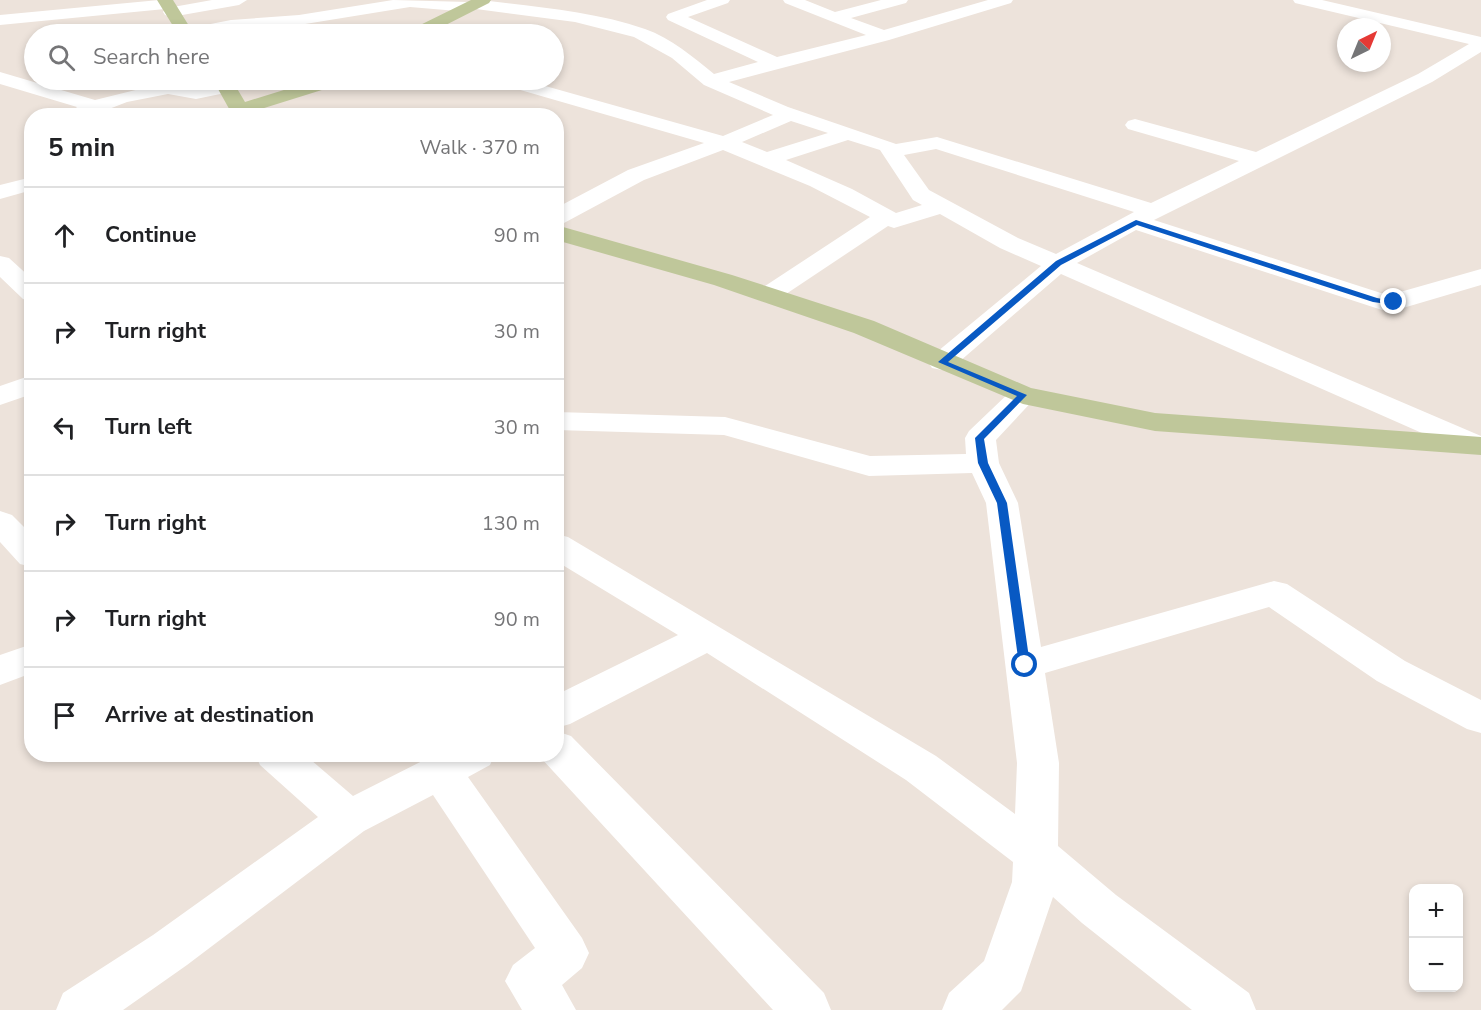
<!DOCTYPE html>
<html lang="en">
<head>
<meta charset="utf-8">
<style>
	body { margin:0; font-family:"Nunito Sans",sans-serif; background:#f6f6f6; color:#202124 }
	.controls { position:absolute; right:18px; bottom:18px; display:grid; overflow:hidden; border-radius:12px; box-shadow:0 3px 9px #0003 }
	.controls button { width:54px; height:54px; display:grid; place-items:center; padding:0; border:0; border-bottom:2px solid #e0e0e0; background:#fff; color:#202124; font:30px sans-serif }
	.compass { position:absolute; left:1337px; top:18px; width:54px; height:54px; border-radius:50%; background:#fff; box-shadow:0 3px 9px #0003; rotate:43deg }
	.stop { position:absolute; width:18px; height:18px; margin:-14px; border:4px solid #0859c3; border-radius:50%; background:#fff }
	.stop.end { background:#0859c3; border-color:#fff; box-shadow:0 2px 6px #0008 }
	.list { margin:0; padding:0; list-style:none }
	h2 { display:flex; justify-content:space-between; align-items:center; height:78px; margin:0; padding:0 24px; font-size:26px }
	h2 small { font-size:20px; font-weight:400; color:#757577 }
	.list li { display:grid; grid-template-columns:39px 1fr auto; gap:18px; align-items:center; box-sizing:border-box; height:96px; padding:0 24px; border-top:2px solid #e0e0e0 }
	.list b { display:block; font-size:22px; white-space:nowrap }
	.list em { font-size:20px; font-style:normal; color:#757577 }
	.icon { flex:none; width:33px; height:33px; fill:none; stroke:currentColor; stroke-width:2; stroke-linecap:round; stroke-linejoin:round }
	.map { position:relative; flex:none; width:1481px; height:1010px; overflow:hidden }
	.search { position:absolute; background:#fff; box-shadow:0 3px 9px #0003; left:24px; top:24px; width:540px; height:66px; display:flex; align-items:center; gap:15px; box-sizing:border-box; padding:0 21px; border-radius:33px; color:#757577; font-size:22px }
	.panel { position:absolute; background:#fff; box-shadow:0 3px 9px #0003; left:24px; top:108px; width:540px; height:654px; border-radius:24px }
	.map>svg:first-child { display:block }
</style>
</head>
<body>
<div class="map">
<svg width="1481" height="1010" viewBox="0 0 1481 1010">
	<rect width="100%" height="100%" fill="#ede3db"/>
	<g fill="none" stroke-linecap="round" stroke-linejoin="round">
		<path fill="#fff" fill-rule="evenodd" d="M159,0L173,1L175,4L173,7L212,0H247L239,5L171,17L165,15L163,12L165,9L0,25V15Z
			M393,0L468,2L481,0C535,7 593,11 645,29C671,38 693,57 714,74L758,62L668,20L666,17L668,14L707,0H730L728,3L688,17L777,57L866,35L785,3L783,0H805L835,12L881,0H908L906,3L851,18L884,30L988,0H1013L1011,3L889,40L729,82L788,107L896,144L937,137L1151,203L1239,161L1128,129L1125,125L1128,121L1135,119L1256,152L1418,74L1469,44L1295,3L1293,0H1322L1481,37V52L1432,82L1154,220L1384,294H1393L1481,269V285L1403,308L1382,310L1136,230L1077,263L1481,436V453L1465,452L1061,274L952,368L942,370L932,368L928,362L932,356L1041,266L1000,248L940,214L894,228L888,226L777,300L768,303L759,300L755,295L759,290L870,217L810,186L723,150L644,180L564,223L556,225V208L628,170L704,143L510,87L484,84L482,80H524L723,136L773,115L704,85L672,58L634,37L575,22L476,9L469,12L410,7L299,25L231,30L209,34H178L180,30L231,20L299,15ZM791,121L828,133L767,152L742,142ZM848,140L880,150L913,200L922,205L896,213L852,189L786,160ZM936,149L1134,212L1056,254L1018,238L929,190L904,155Z
			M0,72L95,100L168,82L196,87L228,81L235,83L237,87L235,91L196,99L168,94L127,102L91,116H68L77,107L0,84Z
			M239,104L246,106L249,110L246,114L216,116L219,112Z
			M32,177V190L0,199V185Z
			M0,256L9,258L32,279V302L23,299L0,277Z
			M32,375V394L0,405V386Z
			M1023,386L1033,389L1038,395L996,440L999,463L1018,503L1041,647L1274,581L1287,584L1405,661L1481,700V733L1467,729L1377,681L1269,607L1045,673L1059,763L1058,846L1116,895L1249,993L1256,1010H1192L1082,923L1053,897L1021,991L1002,1010H942L949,993L984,961L1012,882L1013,862L906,780L707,653L570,724L556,728V695L678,635L556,561V534L568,537L936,756L1015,814L1017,763L986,503L972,473L869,476L724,435L556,430V412L725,417L870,456L966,454L965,438L969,431L1013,389Z
			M0,511L12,515L32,535V567L20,564L0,542Z
			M32,644V673L0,685V655Z
			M556,731L571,736L824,993L831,1010H773L541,758L539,754H556Z
			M255,754H304L353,796L436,754H495L490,765L468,777L582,938L589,953L582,968L562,985L576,1010H522L505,981L513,965L535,948L433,795L364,831L187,965L123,1010H56L63,993L153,935L318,817L260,765Z"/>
		<path fill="#bfc79a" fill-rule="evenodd" d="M157,0H173L194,34H178Z
			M471,0H491L489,3L428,34H408L410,30Z
			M213,80H232L245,102L316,80H343L341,84L261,109L268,111L271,116L232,114Z
			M556,225L732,275L874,321L1031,388L1155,413L1481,437V455L1155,431L1023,404L854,333L714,285L556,240Z"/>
	</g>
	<path fill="#0859c3" d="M1136,220L1377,298L1398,302L1394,305L1373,302L1137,225L1061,265L948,362L1027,395L984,439L988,463L1007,503L1030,665L1025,669L1019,665L997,503L978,463L975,438L1017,396L938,362L1056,261Z"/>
</svg>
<div class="controls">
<button>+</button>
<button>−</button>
</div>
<svg class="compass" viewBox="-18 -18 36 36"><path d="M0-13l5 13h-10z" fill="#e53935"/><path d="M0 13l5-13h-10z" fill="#757577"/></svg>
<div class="stop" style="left:1025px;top:665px"></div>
<div class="stop end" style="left:1394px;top:302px"></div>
<div class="search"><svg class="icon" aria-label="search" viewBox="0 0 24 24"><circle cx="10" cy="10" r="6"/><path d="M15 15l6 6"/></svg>Search here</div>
<section class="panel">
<h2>5 min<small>Walk · 370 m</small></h2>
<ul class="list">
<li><svg class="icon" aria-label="ahead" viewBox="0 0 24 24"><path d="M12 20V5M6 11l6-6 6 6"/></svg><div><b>Continue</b></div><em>90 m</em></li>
<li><svg class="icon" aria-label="right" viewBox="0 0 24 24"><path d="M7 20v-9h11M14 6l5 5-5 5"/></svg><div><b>Turn right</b></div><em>30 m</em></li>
<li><svg class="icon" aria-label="left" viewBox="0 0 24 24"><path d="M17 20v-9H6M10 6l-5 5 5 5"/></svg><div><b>Turn left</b></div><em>30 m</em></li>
<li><svg class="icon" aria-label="right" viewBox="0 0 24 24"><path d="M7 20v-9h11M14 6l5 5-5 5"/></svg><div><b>Turn right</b></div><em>130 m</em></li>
<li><svg class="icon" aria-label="right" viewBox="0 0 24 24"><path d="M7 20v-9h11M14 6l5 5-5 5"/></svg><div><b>Turn right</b></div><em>90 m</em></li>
<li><svg class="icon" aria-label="arrive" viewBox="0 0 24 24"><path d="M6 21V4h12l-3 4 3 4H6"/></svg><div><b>Arrive at destination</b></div></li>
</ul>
</section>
</div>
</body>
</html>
